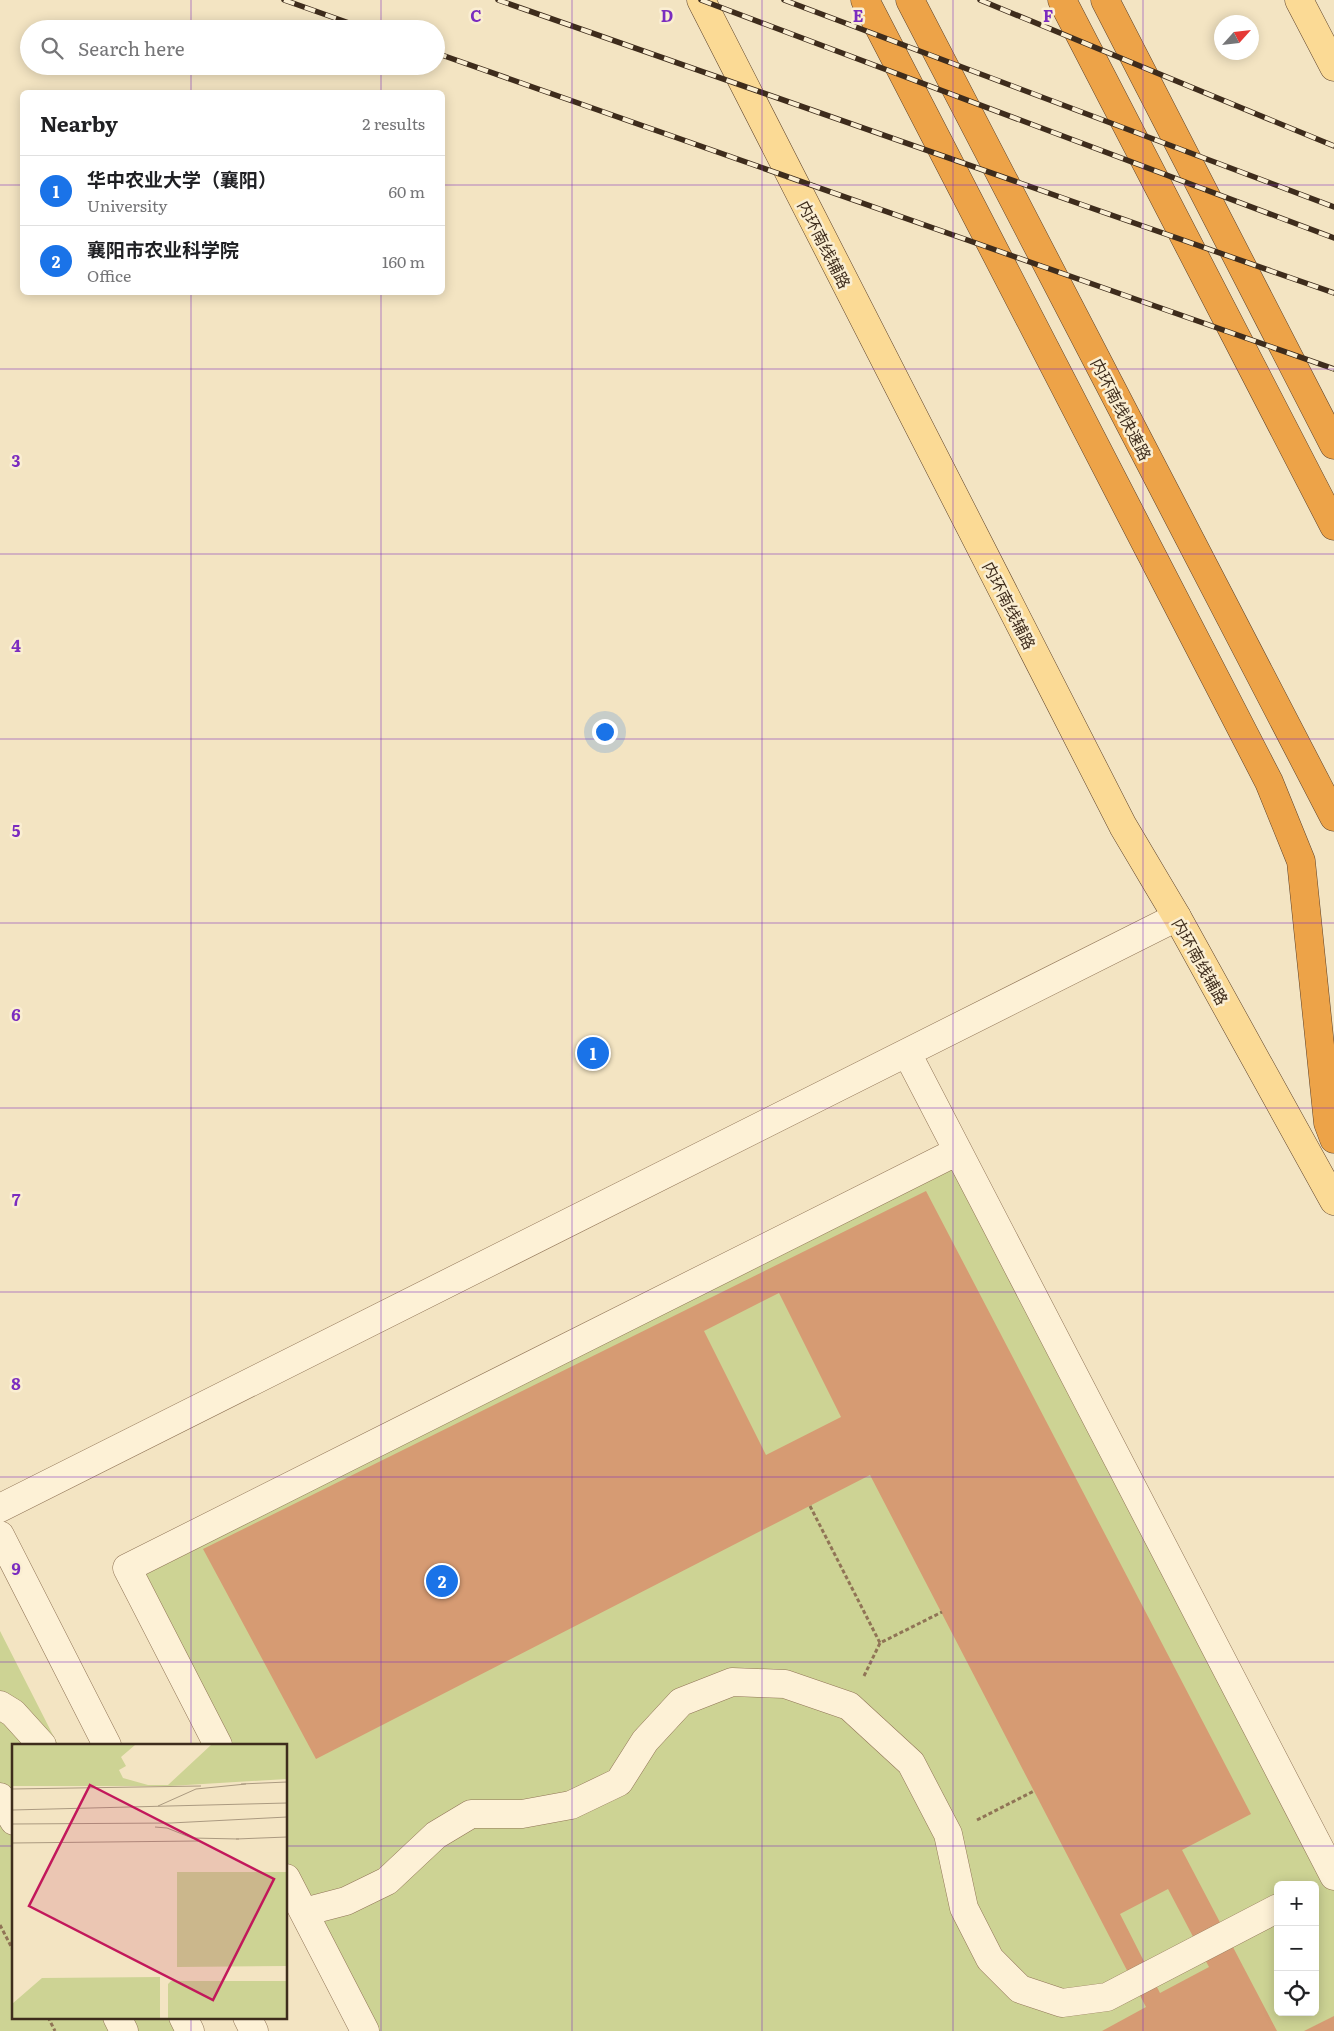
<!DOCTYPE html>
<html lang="en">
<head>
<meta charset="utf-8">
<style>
	body { margin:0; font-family:Literata,"Noto Sans SC",serif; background:#f2f2f2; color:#202124 }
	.controls { position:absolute; right:15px; bottom:15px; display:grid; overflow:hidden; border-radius:8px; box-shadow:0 2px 12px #0003 }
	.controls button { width:45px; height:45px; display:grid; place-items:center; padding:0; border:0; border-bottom:1px solid #e0e0e0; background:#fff; color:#202124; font:25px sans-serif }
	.compass { position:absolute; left:1214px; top:15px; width:45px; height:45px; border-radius:50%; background:#fff; box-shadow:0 2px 12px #0003; rotate:63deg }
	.you { position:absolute; left:604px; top:731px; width:18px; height:18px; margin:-12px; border:4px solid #fff; border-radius:50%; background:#1a73e8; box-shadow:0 0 0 8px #1a73e833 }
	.badge { display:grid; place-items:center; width:32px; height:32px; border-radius:50%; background:#1a73e8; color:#fff; font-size:16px; font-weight:700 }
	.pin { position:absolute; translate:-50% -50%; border:2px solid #fff; box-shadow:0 1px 5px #0006 }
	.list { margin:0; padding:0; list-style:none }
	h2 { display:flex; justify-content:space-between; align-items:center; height:65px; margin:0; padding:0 20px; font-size:21px }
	h2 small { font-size:16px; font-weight:400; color:#757577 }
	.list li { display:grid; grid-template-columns:32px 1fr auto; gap:15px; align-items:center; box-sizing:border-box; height:70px; padding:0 20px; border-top:1px solid #e0e0e0 }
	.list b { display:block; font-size:19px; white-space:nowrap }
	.list p { margin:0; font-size:16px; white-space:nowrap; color:#757577 }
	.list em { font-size:16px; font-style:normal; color:#757577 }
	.icon { flex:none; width:28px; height:28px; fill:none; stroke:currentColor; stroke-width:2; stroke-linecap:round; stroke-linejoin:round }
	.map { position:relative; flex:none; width:1334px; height:2031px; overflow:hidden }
	.search { position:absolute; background:#fff; box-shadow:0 2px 12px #0003; left:20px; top:20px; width:425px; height:55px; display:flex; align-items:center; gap:12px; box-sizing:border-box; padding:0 18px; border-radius:28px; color:#757577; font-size:19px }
	.panel { position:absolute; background:#fff; box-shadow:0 2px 12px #0003; left:20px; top:90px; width:425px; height:205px; border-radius:8px }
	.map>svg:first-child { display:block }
</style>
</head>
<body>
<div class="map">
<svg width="1334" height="2031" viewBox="0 0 1334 2031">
	<rect width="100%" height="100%" fill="#f3e4c2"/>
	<path fill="#cdd394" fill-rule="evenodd" d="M958,1151L1334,1876V2031H365L286,1878V1745H218L127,1568ZM1278,1885H1315V2012H1278Z
		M0,1631L58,1745H14V2017H195L202,2031H0Z"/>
	<path fill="#d69b73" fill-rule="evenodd" d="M926,1191L1251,1814L1182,1850L1277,2031H1102L1146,2007L870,1475L316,1759L203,1549ZM779,1293L841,1417L766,1455L704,1331ZM1168,1889L1209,1967L1160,1993L1120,1914Z
		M1334,2016V2031H1304Z"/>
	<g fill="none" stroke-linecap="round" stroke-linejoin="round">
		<g stroke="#907456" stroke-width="29">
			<path id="minor" d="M907,1053L1334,1876
				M0,1508L1177,917
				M0,1535L107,1745
				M0,1705L13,1713L42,1745
				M218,1745L127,1568L958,1151
				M0,1797L14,1821
				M286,1878L365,2031
				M304,1912L346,1901L387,1881L436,1835L471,1814H522L571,1805L619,1782L645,1741L681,1702L732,1682L785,1684L849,1706L911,1763L948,1834L964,1908L990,1959L1020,1989L1062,2003L1107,1997L1278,1908
				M117,2017L124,2031
				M183,2017L190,2031
				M247,2017L254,2031"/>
		</g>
		<g stroke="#5d422b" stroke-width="29">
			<path id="major" d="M701,0L1123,826L1177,917L1334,1201
				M1299,0L1334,67"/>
		</g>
		<g stroke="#5d422b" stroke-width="29">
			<path id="highway" d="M865,0L1269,782L1301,861L1328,1123L1334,1139
				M910,0L1334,817
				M1062,0L1334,526
				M1105,0L1334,445"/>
		</g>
		<path stroke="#907456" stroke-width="3" stroke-dasharray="4 2.5" stroke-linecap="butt" d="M810,1506L880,1643
			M864,1676L880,1643L942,1612
			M977,1820L1034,1791
			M0,1925L14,1952
			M48,2017L55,2031"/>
		<use href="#minor" stroke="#fdf1d6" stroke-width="28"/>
		<use href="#major" stroke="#fbda95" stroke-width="28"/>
		<use href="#highway" stroke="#eda348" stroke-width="28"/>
		<g stroke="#3e2c1c" stroke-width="5.5">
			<path id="rail" d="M284,0L366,29
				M498,0L1334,293
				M701,0L1334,238
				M784,0L1334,207
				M980,0L1334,146
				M436,53L1334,369"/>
		</g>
		<use href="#rail" stroke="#faeed2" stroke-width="4" stroke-dasharray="11" stroke-linecap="butt"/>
	</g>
	<path fill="none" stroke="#7b2cbf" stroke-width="1" stroke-opacity="0.55" d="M191,0V29M381,0V29M572,0V2031M762,0V2031M953,0V2031M1143,0V2031M191,66V92M381,66V92M0,185H22M442,185H1334M191,292V1745M381,292V2031M0,369H1334M0,554H1334M0,739H1334M0,923H1334M0,1108H1334M0,1292H1334M0,1477H1334M0,1662H1334M0,1846H14M286,1846H1334M191,2017V2031"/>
	<g text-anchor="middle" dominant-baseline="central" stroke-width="5" stroke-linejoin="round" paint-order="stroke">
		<g font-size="16" fill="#3e2c1c" stroke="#faeed2">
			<text transform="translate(825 244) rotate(63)">内环南线辅路</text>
			<text transform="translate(1122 409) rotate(63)">内环南线快速路</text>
			<text transform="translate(1010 605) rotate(63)">内环南线辅路</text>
			<text transform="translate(1201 961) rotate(61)">内环南线辅路</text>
		</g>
	</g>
	<g transform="translate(12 1744)">
		<rect width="275" height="275" fill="#f3e4c2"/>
		<path d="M0,1H123L109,13L114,22L107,26L111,34L136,41H156L199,1H275V35L158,42H0ZM165,128H275V222L165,223ZM148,233V274H0V260L30,234ZM159,237H275V274H156V240Z" fill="#cdd394"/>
		<path fill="none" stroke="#ab9a80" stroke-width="1" d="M229,40L275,38M0,45L189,42M146,62L184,45L234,40M0,66L275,59M0,80L159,79L275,73M143,83L155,84L180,94L227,95M224,95L275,93M0,99L186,97"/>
		<path fill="#c2185b" fill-opacity="0.15" stroke="#c2185b" stroke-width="2.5" d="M78,41L262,135L201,256L17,162Z"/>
		<rect width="275" height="275" fill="none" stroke="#3e2c1c" stroke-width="2.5"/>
	</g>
	<g font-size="16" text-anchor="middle" font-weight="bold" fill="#7b2cbf" stroke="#faeed2" stroke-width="5" stroke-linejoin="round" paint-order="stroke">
		<text x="476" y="22">C</text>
		<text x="667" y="22">D</text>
		<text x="858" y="22">E</text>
		<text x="1048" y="22">F</text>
		<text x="16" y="467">3</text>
		<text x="16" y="652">4</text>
		<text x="16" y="837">5</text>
		<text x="16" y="1021">6</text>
		<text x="16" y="1206">7</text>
		<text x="16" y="1390">8</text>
		<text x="16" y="1575">9</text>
	</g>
</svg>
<div class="controls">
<button>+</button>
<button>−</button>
<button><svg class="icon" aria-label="locate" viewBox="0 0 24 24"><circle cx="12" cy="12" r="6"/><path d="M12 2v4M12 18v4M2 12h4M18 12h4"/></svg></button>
</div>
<svg class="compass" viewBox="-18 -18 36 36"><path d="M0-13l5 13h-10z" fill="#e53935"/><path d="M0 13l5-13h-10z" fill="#757577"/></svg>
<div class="you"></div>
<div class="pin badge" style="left:593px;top:1053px">1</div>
<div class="pin badge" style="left:442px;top:1581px">2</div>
<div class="search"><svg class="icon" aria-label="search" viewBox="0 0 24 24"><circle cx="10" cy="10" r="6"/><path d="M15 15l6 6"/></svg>Search here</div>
<section class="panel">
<h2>Nearby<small>2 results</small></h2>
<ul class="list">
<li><span class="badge">1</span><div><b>华中农业大学（襄阳）</b><p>University</p></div><em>60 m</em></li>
<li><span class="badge">2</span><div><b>襄阳市农业科学院</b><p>Office</p></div><em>160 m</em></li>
</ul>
</section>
</div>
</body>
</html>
